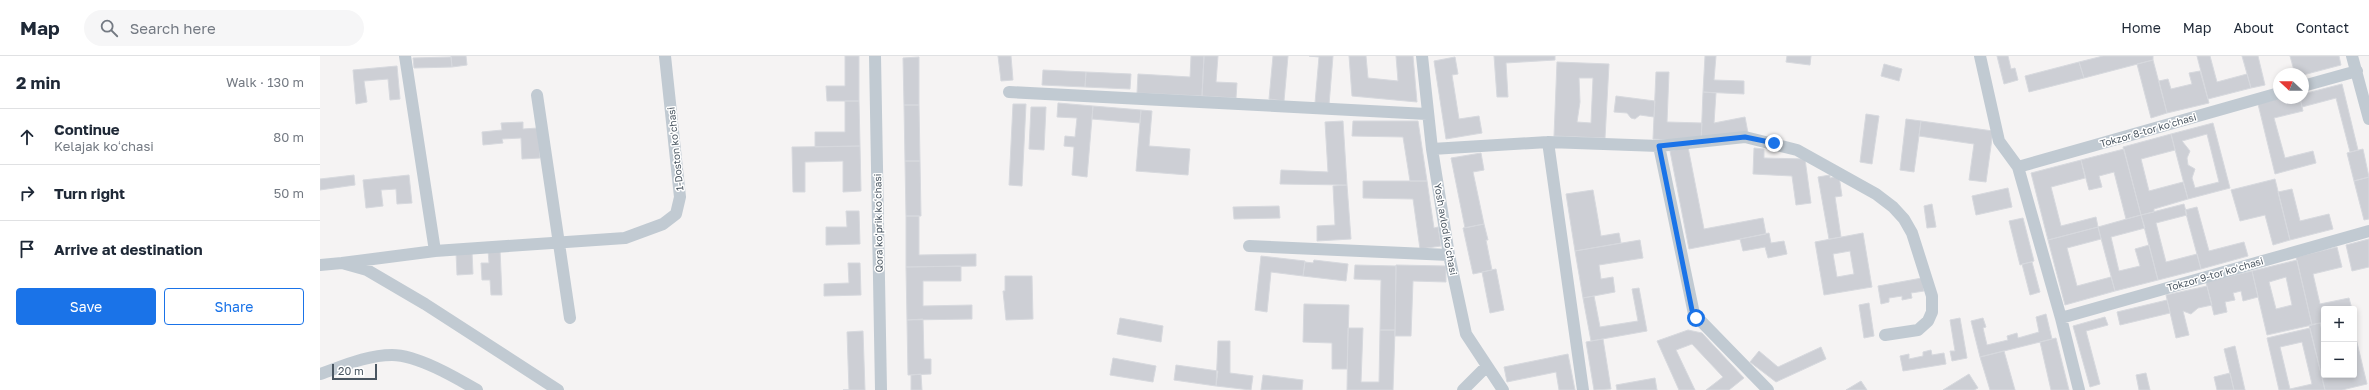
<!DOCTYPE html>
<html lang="en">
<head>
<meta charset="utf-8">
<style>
	body { margin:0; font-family:"Golos Text",sans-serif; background:#f6f6f7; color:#1f2937 }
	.controls { position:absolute; right:12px; bottom:12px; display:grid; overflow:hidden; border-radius:4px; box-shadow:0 2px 6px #0003 }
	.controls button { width:36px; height:36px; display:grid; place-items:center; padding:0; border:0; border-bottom:1px solid #e0e1e3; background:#fff; color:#1f2937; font:20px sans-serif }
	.compass { position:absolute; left:1953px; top:12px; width:36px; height:36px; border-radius:50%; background:#fff; box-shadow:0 2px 6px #0003; rotate:292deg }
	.scale { position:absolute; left:12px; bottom:10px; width:45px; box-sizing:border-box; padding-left:4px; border:2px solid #4a5661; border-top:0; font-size:11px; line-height:14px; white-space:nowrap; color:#4a5661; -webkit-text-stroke:3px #fff; paint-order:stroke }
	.stop { position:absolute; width:12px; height:12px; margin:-9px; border:3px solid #1a73e8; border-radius:50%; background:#fff }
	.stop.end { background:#1a73e8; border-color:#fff; box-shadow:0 1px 4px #0008 }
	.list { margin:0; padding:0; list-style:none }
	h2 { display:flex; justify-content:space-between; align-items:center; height:52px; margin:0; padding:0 16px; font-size:17px }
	h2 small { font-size:13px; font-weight:400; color:#747a83 }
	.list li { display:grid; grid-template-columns:26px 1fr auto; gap:12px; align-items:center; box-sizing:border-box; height:56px; padding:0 16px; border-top:1px solid #e0e1e3 }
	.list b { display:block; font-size:15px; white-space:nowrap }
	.list p { margin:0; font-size:13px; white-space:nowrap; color:#747a83 }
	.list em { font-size:13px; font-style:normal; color:#747a83 }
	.actions { display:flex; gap:8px; padding:12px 16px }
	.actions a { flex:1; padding:9px 0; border:1px solid #1a73e8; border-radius:4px; text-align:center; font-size:14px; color:#1a73e8 }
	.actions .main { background:#1a73e8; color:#fff }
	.icon { flex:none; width:22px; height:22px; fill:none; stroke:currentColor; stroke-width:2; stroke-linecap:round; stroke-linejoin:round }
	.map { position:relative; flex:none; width:2049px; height:334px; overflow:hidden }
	header { display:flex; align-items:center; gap:24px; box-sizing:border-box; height:56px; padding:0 20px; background:#fff; border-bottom:1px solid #e0e1e3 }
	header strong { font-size:19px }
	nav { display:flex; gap:22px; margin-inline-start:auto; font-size:14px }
	.search { width:280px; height:36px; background:#f6f6f7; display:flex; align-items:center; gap:10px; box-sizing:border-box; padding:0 14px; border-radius:22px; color:#747a83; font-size:15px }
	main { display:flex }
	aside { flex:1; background:#fff }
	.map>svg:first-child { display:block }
</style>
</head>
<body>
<header>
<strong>Map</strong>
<div class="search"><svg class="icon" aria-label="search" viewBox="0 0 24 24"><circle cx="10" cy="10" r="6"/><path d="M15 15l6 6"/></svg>Search here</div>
<nav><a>Home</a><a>Map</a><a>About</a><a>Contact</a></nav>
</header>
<main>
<aside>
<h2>2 min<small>Walk · 130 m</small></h2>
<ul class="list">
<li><svg class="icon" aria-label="ahead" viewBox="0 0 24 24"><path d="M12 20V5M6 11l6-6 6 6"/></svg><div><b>Continue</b><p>Kelajak koʻchasi</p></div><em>80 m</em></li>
<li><svg class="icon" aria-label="right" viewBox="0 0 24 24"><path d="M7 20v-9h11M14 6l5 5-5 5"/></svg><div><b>Turn right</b></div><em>50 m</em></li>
<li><svg class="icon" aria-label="arrive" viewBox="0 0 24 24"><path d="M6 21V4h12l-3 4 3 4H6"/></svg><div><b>Arrive at destination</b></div></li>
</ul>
<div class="actions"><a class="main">Save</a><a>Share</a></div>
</aside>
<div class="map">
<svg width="2049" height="334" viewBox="0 0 2049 334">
	<rect width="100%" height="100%" fill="#f5f3f3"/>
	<path fill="#cdcfd5" stroke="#d7d9de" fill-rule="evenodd" d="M131,0H146L147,9L132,11Z
		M525,0H539V45H507L506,30H525Z
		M678,0H691L693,24L681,25Z
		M871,0H884L882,40L817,37L818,18L870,21Z
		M884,0H898L896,26L917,27L916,42L882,40Z
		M953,0H968L964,45L949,43Z
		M989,0H1013L1009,49L995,47L999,1Z
		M1029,0H1046L1048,22L1078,25L1076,0H1093L1097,46L1032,40Z
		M1174,0H1235V4L1186,7L1188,41H1177Z
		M1385,0H1396L1394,24L1424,25V38L1383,36Z
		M1467,0H1491L1490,9L1466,6Z
		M1677,0H1688L1691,13L1695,12L1698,24L1684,28Z
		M1783,0H1833V4L1764,22L1759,6Z
		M1877,0H1890L1897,26L1927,18L1931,32L1888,43Z
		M1922,0H1938L1945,29L1931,32Z
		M1970,0H2019L2021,9L1983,19L1975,18Z
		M131,1L132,11L94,12L93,2Z
		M599,1V49H584L583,2Z
		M1135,1L1138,18L1132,19L1139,63L1159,60L1162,77L1126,83L1114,5Z
		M1833,4L1847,57L1831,62L1817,8Z
		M1237,6L1289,8L1285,82L1234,80ZM1259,22H1273L1271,67L1257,66L1260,46Z
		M1759,6L1764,22L1709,36L1705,20Z
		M1564,8L1582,13L1579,25L1561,20Z
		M77,10L80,43L70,44L68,23L44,25L47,46L36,48L33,14Z
		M723,14L766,16L765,31L722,29Z
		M1880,15L1889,47L1847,57L1839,25L1848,23L1851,33L1872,28L1869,17Z
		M766,16L811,18L810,33L765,31Z
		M1336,16H1349L1347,66L1382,67L1381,86L1333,83Z
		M2022,28L2038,94L2030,96L2016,42L1982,51L1980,42H1983V38Z
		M1383,36L1396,37L1394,67L1425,61L1428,77L1381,86Z
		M1296,40L1335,45L1334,61L1320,59L1315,63L1311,62L1307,57L1294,56Z
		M1961,42H1980L1983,55L1954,62L1965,102L1993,95L1996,107L1955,118L1938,48Z
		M525,45H539L540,90L495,91V76H525Z
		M738,47L773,50L767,121L752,119L754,91L744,90L745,80L755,81L757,62L737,61Z
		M693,48H706L702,130L689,129Z
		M584,49H599L600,105H585Z
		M773,50L821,54L820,67L772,63Z
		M711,51H726L724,94L709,93Z
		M821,54L832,55L829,90L870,93L868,119L816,115Z
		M1546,58L1559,60L1552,108L1540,106Z
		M1586,63L1601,65L1594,116L1580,114Z
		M1023,65L1027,129L960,128L961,114L1008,116L1005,66Z
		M1033,65H1098L1107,125H1090L1083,81L1032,80Z
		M1601,65L1673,75L1666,126L1649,124L1654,88L1599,80Z
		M203,66V73L218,72L220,102L202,103L201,82L182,83L183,87L163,89L162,76L182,74L181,67Z
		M1893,67L1910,132L1868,143L1851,78ZM1887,78L1899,126L1875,132L1872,122L1875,113L1868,109L1867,102L1870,95L1862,85Z
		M1851,78L1855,94L1821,103L1829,135L1863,126L1868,143L1834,153V156L1821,159L1803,91Z
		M540,90L541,135L523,136V105L485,106V136H473L472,91Z
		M1368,91L1384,173L1443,162L1446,178L1369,193L1350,95Z
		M1434,92L1444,93V102L1485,103L1491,147L1476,149L1472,120L1433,118Z
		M1804,93L1821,159L1806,163L1794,116L1779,120L1782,131L1769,134L1761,104Z
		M2043,93L2049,121L2034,125L2027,97Z
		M1161,97L1164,114L1153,116L1164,168L1145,172L1131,102Z
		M1761,104L1765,122L1731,131L1741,170L1776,161L1778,171L1728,184L1711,117Z
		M585,105H600L601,160H586Z
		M34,119L35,129L0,134V123Z
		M89,119L92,147L77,148L76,133L61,134L63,150L46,152L43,124Z
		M1510,119V122L1519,120L1522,140L1515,141L1521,181L1509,183L1498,121Z
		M2049,121V163L2044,164L2034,125Z
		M1955,123L1970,184L1953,189L1945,159L1920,165L1911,134Z
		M1043,125H1107L1114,172L1118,171L1121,190L1100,193L1093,143L1043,142Z
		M1027,129L1031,183L997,185V170L1015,169L1013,130Z
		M1688,132L1692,151L1656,159L1652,140Z
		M1972,133L1980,165L2009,158L2013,173L1970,184L1958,136Z
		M1273,134L1281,180L1299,177L1301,187L1255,195L1246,138Z
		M1612,148L1616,171L1607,172L1604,150Z
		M1864,148L1867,159L1836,167L1846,206L1877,198L1881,213L1838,224L1821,159Z
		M959,150L960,162L914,163L913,151Z
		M1877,151L1889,195L1924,186L1928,200L1881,213L1865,154Z
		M526,155H539L540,188L506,189V171H527Z
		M1821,159L1825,172L1791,181L1799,215L1820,210L1815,193L1829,189L1838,224L1795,235L1778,171Z
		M586,160H599V199L656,198V210L586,211Z
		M1703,162L1714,205L1700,209L1689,165Z
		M1164,168L1168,184H1166L1172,214L1153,218L1143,172Z
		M1778,171L1781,183L1747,192L1757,230L1791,221L1795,235L1745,249L1728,184Z
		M1449,177L1451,187L1464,185L1467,198L1448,202L1445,191L1423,195L1420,183Z
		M1543,177L1552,231L1504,239L1495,186ZM1530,195L1534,218L1517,221L1513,198Z
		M2049,183V211L2032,215L2026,189Z
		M1320,184L1323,202L1279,209L1281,223L1293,221L1295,236L1263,242L1255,195Z
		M2017,191L2022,211L1993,218L2000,248L2029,242L2032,253H2004V266L1992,269L1976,201Z
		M180,193L182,239H171L170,224H162L161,207H169L168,194Z
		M152,195L153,218L137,219L136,196Z
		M941,200L985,205L983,220L951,216L947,256L935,254Z
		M994,204L1028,208L1026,225L983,220L985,206L993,207Z
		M1977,204L1992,269L1947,279L1932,215ZM1966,221L1972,249L1956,253L1949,226Z
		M1712,206L1720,236L1710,239L1702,208Z
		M528,207H540L541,239L504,240V228L529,227Z
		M1035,209L1076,210L1075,274H1060L1061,224L1034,223Z
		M1076,209L1126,210V226L1093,225L1091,280H1075Z
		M641,210V225H603V250L652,249V263L587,264L586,211Z
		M1176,213L1184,254L1170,257L1162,216Z
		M1932,215L1938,241L1923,245L1921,235L1913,237L1915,244L1905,246L1907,256L1894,259L1886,226Z
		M685,220H712L713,263L686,264L683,235H685Z
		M1602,222L1604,235L1591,237L1592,242L1582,244V240L1569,242V246L1561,248L1558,230Z
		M1887,230L1892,249L1878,252L1871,258L1863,255L1869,279L1856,282L1846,239Z
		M1319,232L1327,275L1271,285L1263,242L1274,240L1280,271L1318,265L1312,233Z
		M1847,244L1850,257L1800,269L1797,256Z
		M1549,247L1554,280L1544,282L1539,249Z
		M984,248L1029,249L1027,313H1012V287L983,286Z
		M1726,258L1732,283L1660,301L1651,265L1663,262L1666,271L1663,272L1667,289L1688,284L1687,280L1697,277L1698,282L1719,276L1716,261Z
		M1785,261L1788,269L1766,275L1780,328L1770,331L1753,270Z
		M800,262L843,270L841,286L797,278Z
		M1640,262L1647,302L1632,305L1630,295H1635L1630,264Z
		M603,263L604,303H611V318L588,319L587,264Z
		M2000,267L2004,282V319H2034V274L2047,328L2022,334H2005L1989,269Z
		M1028,272H1043L1041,326H1059L1060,274H1075L1073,334H1027Z
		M1990,272L2005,334H1959L1947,282ZM1982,286L1992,328L1970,333L1960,291Z
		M1368,274L1382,277L1424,322L1409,334H1386L1403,321L1372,288L1356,294L1375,334H1359L1337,285Z
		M543,275L545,334H523H529L527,276Z
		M1736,282L1749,334H1731L1720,286Z
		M1283,283L1291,333L1274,334L1266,286Z
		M898,285H910V317L933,320L931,334L896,330Z
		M1915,290L1925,334H1914L1904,293Z
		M1501,291L1506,303L1456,326L1430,306L1439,295L1458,311Z
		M1611,294L1612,299L1624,297L1626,308L1583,315L1580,300L1589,298V303L1603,300V296Z
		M1684,295L1695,334H1670L1660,301Z
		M1248,298L1255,334H1239L1236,316L1187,326L1184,311Z
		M793,302L836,310L833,326L790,319Z
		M856,309L898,315L896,330L854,324Z
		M1826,317L1830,334H1819L1816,319Z
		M1910,317L1914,334H1897L1894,321Z
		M601,318L602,334H591V319Z
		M1649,318L1658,332L1654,334H1623Z
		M943,319L983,324L982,334H941Z
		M1335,322L1337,334H1297L1296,329Z
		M1541,325L1547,334H1526Z"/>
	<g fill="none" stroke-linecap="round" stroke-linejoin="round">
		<path stroke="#c1cad2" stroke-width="12" d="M85,0L115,195
			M555,0L561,334
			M1102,0L1112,93L1129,199L1146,278L1183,334
			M1660,0L1679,85L1698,111L1741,262L1759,334
			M2032,0L2049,63
			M1983,30L2037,15
			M689,36L1107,58
			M217,39L250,262
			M1228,86L1263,334
			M1339,90L1374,258L1448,334
			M1112,93L1228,86L1339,90L1425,81L1477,94L1556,138L1573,151L1584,163L1592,177L1612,240V256L1608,265L1598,274L1565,279
			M1698,111L1959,37
			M929,190L1129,199
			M22,207L115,195L305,182L343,168L356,158L360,141L345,0
			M0,209L22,207L47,214L105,248L238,334
			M1741,262L2049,175
			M0,318C23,310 47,299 72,299C97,299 135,321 157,334
			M1143,334L1167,310"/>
	</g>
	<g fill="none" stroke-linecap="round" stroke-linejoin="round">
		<path stroke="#1a73e8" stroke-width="5" d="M1376,262L1372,254L1339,90L1425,81L1454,87"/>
	</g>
	<g text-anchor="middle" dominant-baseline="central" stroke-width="3" stroke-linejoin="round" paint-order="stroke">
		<g font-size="10" fill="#4a5661" stroke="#fff">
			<text transform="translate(1828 74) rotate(-16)">Tokzor 8-tor koʻchasi</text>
			<text transform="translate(355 93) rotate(-96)">1-Doston koʻchasi</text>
			<text transform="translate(558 167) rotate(-91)">Qora koʻprik koʻchasi</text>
			<text transform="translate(1126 173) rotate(80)">Yosh avlod koʻchasi</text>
			<text transform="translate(1895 218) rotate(-16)">Tokzor 9-tor koʻchasi</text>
		</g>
	</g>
</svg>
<div class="controls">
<button>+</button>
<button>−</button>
</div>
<svg class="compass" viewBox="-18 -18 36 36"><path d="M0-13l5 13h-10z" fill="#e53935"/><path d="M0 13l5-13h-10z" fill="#747a83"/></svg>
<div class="scale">20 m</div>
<div class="stop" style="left:1376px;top:262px"></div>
<div class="stop end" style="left:1454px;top:87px"></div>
</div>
</main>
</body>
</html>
